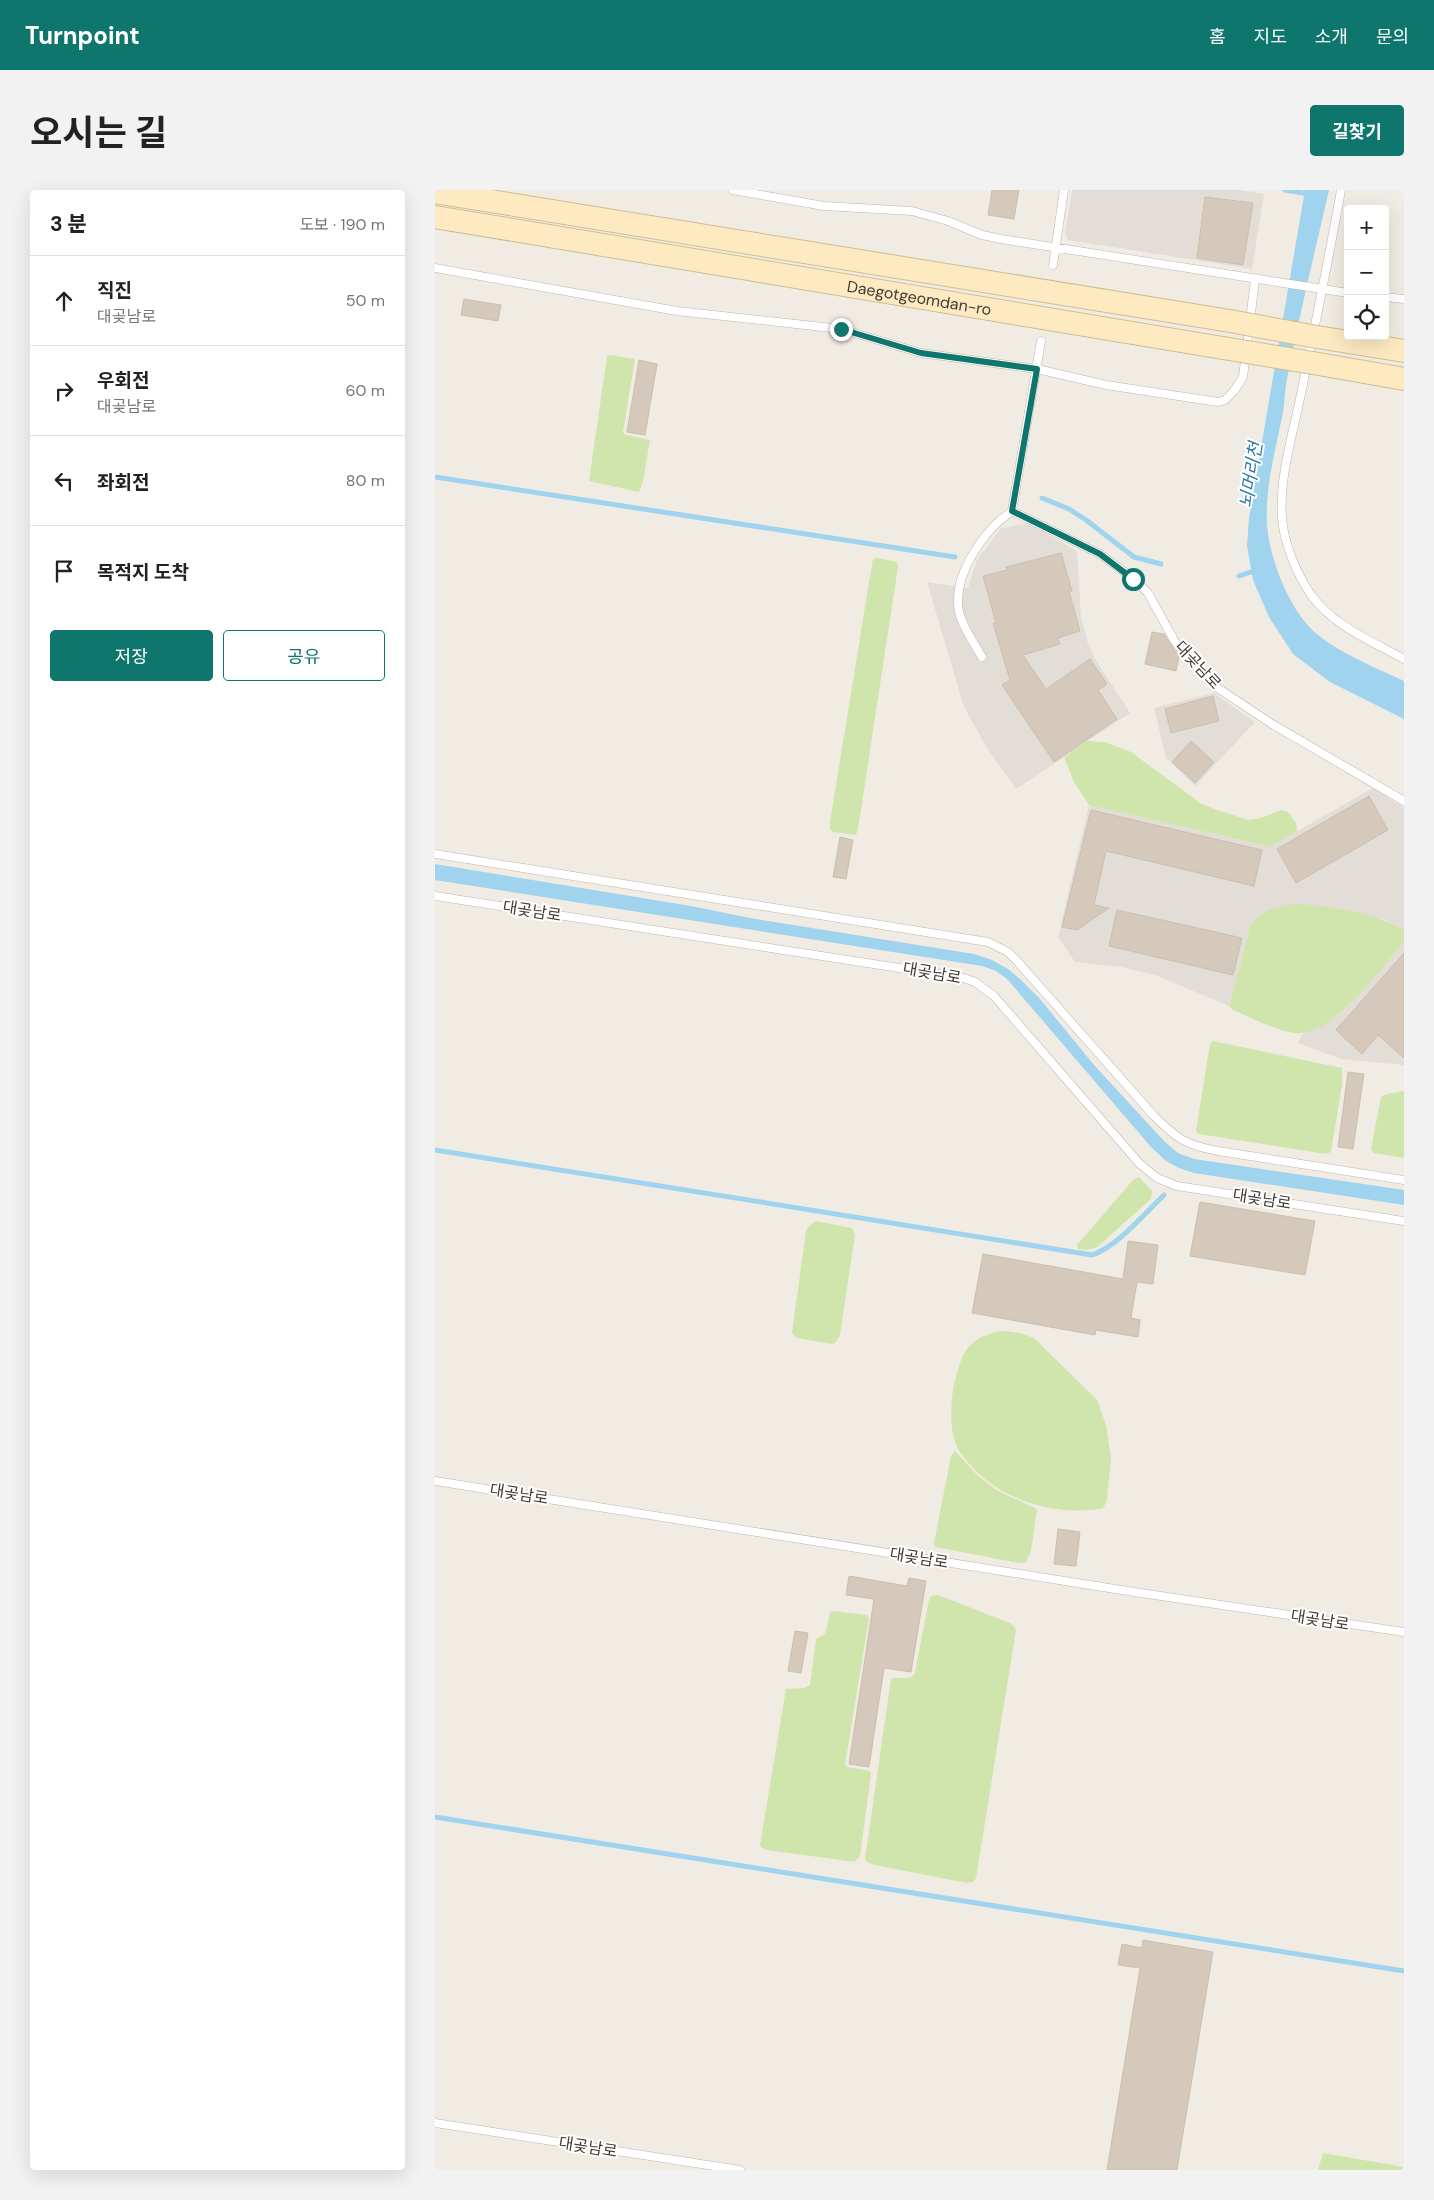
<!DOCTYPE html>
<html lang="ko">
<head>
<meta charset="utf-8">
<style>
	body { margin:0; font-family:"DM Sans","Noto Sans KR",sans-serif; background:#f2f2f2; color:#222 }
	.controls { position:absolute; right:15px; top:15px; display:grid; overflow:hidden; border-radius:5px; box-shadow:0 5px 20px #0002 }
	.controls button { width:45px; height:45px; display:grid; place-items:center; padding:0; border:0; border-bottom:1px solid #e0e0e0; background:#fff; color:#222; font:25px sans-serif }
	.stop { position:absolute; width:15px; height:15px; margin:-11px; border:4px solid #0f766e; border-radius:50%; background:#fff }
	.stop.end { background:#0f766e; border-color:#fff; box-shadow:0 1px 5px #0008 }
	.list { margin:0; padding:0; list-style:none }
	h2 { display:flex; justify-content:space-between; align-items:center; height:65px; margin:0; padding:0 20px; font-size:21px }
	h2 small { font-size:16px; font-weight:400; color:#767676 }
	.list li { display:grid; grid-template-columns:32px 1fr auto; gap:15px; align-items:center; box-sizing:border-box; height:90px; padding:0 20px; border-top:1px solid #e0e0e0 }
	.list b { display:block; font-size:19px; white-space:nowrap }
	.list p { margin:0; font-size:16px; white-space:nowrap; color:#767676 }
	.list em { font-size:16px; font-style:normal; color:#767676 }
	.actions { display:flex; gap:10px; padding:15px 20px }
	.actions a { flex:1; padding:11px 0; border:1px solid #0f766e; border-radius:5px; text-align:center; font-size:18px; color:#0f766e }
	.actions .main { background:#0f766e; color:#fff }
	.icon { flex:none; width:28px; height:28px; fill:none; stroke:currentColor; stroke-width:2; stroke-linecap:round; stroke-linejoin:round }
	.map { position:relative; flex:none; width:969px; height:1980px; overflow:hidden; border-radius:5px }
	header { display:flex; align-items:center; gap:30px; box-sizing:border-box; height:70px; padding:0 25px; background:#0f766e; color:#fff }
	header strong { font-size:24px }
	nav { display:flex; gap:28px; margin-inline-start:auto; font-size:18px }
	.intro { display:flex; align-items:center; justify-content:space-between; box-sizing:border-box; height:120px; padding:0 30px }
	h1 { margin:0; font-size:35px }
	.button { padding:12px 22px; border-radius:5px; background:#0f766e; color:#fff; font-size:18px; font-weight:700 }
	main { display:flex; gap:30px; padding:0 30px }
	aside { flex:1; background:#fff; border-radius:5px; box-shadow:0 5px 20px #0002 }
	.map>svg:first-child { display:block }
</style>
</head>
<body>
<header>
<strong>Turnpoint</strong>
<nav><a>홈</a><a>지도</a><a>소개</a><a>문의</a></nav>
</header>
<div class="intro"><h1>오시는 길</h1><a class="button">길찾기</a></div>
<main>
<aside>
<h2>3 분<small>도보 · 190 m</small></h2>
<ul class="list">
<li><svg class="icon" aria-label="ahead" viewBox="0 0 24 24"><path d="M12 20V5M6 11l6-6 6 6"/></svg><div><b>직진</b><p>대곶남로</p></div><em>50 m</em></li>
<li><svg class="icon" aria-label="right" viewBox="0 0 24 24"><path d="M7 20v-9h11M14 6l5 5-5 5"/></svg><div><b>우회전</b><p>대곶남로</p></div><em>60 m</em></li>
<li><svg class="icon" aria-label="left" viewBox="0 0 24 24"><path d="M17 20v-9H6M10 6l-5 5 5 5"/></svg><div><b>좌회전</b></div><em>80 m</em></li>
<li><svg class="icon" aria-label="arrive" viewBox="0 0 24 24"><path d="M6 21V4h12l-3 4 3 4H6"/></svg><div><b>목적지 도착</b></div></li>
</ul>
<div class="actions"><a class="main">저장</a><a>공유</a></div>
</aside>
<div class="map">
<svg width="969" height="1980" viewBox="0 0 969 1980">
	<rect width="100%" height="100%" fill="#f1ece3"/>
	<path fill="#e3ddd8" d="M637,0H804L829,4L817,79L633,50L630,43Z
		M593,333L642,361L646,426L653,454L659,467L695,523L581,599L552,558L529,517L492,392L533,398L542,370L566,338Z
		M779,503L820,532L760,596L731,568L719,518Z
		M938,598L969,618V740L951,730L875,715L850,716L825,724L816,734L794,816L720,785L686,777L640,772L623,747L654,615L834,657Z
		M969,752V875L906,869L863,853L868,843L883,837L903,825L918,811Z"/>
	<path fill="#cfe5ac" d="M175,165L200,169L188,242L191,245L215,250L208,291L204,302L154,291L172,166Z
		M442,368L462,372L463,377L423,639L421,645L398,642L395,639V632L437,374L438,369Z
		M652,551L670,552L696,562L765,613L782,620L814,630L826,628L847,620L853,622L861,633L862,641L835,657L654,615L639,592L629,567Z
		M859,714C890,715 943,723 969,740V752C946,778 903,839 867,843C848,845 816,827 798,820L794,816L816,734C824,720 844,717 859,714Z
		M778,851L907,878V896L896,962L891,964L764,944L761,941L775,854Z
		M969,901V968L939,963L936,959L946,907L951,904Z
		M704,987L717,1001L716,1009L662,1057L652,1060L643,1059L642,1055L698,990Z
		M381,1031L417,1038L420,1045L405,1145L400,1153L397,1154L362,1148L357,1143L371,1041L374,1036Z
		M568,1141L585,1143L599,1148L662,1210L671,1235L676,1267L672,1309L669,1317L665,1319C612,1326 556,1307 525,1262C509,1239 517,1181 532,1159C541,1147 554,1143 568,1141Z
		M520,1261L543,1286L563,1301L602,1319L596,1361L591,1372L584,1373L500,1357L499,1353L516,1266Z
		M499,1405H503L575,1433L579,1436L581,1440L541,1688L538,1692L532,1693L440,1675L432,1672L430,1669L456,1489C465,1485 474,1493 480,1483L493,1414L495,1407Z
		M398,1421L432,1425L434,1428L410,1575L412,1577L435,1581L436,1584L425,1666L420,1672L332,1660L327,1658L325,1655L351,1499L369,1498L375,1495L381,1450L382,1448L390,1444L395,1423Z
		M888,1963L969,1977V1980H883Z"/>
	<path fill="#a0d3ed" d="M870,0H894C880,61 865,123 853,184C850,197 850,209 848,222C841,259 830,295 832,334C834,368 855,423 883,445C907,464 941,478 969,491V529L895,492L858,464L834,427L818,390L812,356L814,328Z
		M0,674L256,716L315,728L539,764L557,770L573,779L586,790L605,809L659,875L730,952L743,963L759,969L969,1000V1015L759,983L744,978L731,971L716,957L572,789L561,781L547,776L0,690Z"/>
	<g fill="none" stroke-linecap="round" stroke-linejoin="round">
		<path stroke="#a0d3ed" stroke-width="5" d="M850,0L874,4
			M0,287L520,367
			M607,308L634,319L651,330L699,367L726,374
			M804,386L822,380
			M0,960L657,1065C682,1057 710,1023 729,1005
			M0,1627L969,1781"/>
	</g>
	<path fill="#d5c9bc" stroke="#ccbeac" d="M557,0H584L579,29L553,25Z
		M770,7L818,13L808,75L762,68Z
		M29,109L66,115L63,131L26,125Z
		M204,170L222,174L210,245L192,242Z
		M626,363L637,401H634L645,441L623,448L625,454L588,465L611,499L655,469L672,494L663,500L682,529L619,572L567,495L575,490L558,433H561L548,386L572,380L571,377Z
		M717,442L729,444L744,467L741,481L710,474Z
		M778,506L784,531L736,543L730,519Z
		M756,551L779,572L760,593L737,572Z
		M934,606L953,640L861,693L842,659Z
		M656,620L827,660L819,696L671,661L659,715L674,718L642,740L627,737Z
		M405,647L418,650L411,689L398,687Z
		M682,720L807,748L798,785L674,756Z
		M969,763V868L943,845L927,864L901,840Z
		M913,882L929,884L918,959L903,957Z
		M765,1012L880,1031L870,1085L755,1066Z
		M693,1051L723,1055L718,1094L702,1092L696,1128L705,1130L703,1147L661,1140L660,1145L537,1123L548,1064L688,1089Z
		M623,1339L645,1342L641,1376L619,1374Z
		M414,1386L472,1396L474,1388L491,1391L476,1482L449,1478L434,1577L414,1574L439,1409L411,1405Z
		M360,1441L373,1443L366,1483L353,1481Z
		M708,1750L778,1762L742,1980H672L705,1778L683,1775L687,1754L707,1758Z"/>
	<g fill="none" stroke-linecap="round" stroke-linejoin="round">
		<g stroke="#bfb5a9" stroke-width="9">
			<path id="service" d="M298,0L389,16L477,21L513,31L547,45L566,49L913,103
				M906,0C894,68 880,136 866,204C858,244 844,287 847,328C849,354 862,384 876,405C899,436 936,451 969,469
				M618,75L629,0
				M0,78L242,121L406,139L486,163L602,179L671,195L783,212L790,210L799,201L808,187L820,90
				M950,107L969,109
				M577,321L665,364L699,389L713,403L739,450L750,465L784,499L837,534L969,611
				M547,467C539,453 528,438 524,422C517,385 549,340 577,321L606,151
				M0,664L553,752L573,762L582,771L719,926C742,949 751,955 783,961L969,990
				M0,706L529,788L540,792L559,806L704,973L722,988L742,996L969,1031
				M0,1291L699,1402L969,1442
				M0,1933L305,1980"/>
		</g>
		<g stroke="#d0bc94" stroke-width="24">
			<g id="secondary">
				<path d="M0,2L795,131"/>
				<path id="s1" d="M0,27L788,158"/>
				<path d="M882,147L969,161"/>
				<path d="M878,173L969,189"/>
			</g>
		</g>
		<use href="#service" stroke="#fff" stroke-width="8"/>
		<use href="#secondary" stroke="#fdeac1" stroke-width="22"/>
		<g stroke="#d0bc94" stroke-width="24" stroke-linecap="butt">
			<path id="secondary-bridge" d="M795,131L882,147
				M788,158L878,173"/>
		</g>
		<use href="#secondary-bridge" stroke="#fdeac1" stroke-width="22"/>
	</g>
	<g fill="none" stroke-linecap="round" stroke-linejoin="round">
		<path stroke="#0f766e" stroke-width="6" d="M406,139L486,163L602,179L577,321L665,364L698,389"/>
	</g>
	<g text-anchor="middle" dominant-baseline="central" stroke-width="4" stroke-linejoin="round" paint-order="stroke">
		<g font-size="16" fill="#423b33" stroke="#fff">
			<text stroke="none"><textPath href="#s1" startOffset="491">Daegotgeomdan-ro</textPath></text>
			<text transform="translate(763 475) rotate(47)">대곶남로</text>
			<text transform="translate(97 721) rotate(9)">대곶남로</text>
			<text transform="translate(497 783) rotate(10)">대곶남로</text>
			<text transform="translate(827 1009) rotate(9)">대곶남로</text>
			<text transform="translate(84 1304) rotate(9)">대곶남로</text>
			<text transform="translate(484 1368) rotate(9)">대곶남로</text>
			<text transform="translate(885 1430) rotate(9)">대곶남로</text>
			<text transform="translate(153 1957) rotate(9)">대곶남로</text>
		</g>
		<g font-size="18" font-style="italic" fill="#2f7aa2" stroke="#fff">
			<text transform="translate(816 285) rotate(-81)">뇌머리천</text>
		</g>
	</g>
</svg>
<div class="controls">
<button>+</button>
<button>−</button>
<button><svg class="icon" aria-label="locate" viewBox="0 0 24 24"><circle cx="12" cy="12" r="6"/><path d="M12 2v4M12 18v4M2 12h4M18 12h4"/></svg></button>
</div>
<div class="stop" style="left:698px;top:389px"></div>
<div class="stop end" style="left:406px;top:139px"></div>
</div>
</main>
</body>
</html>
